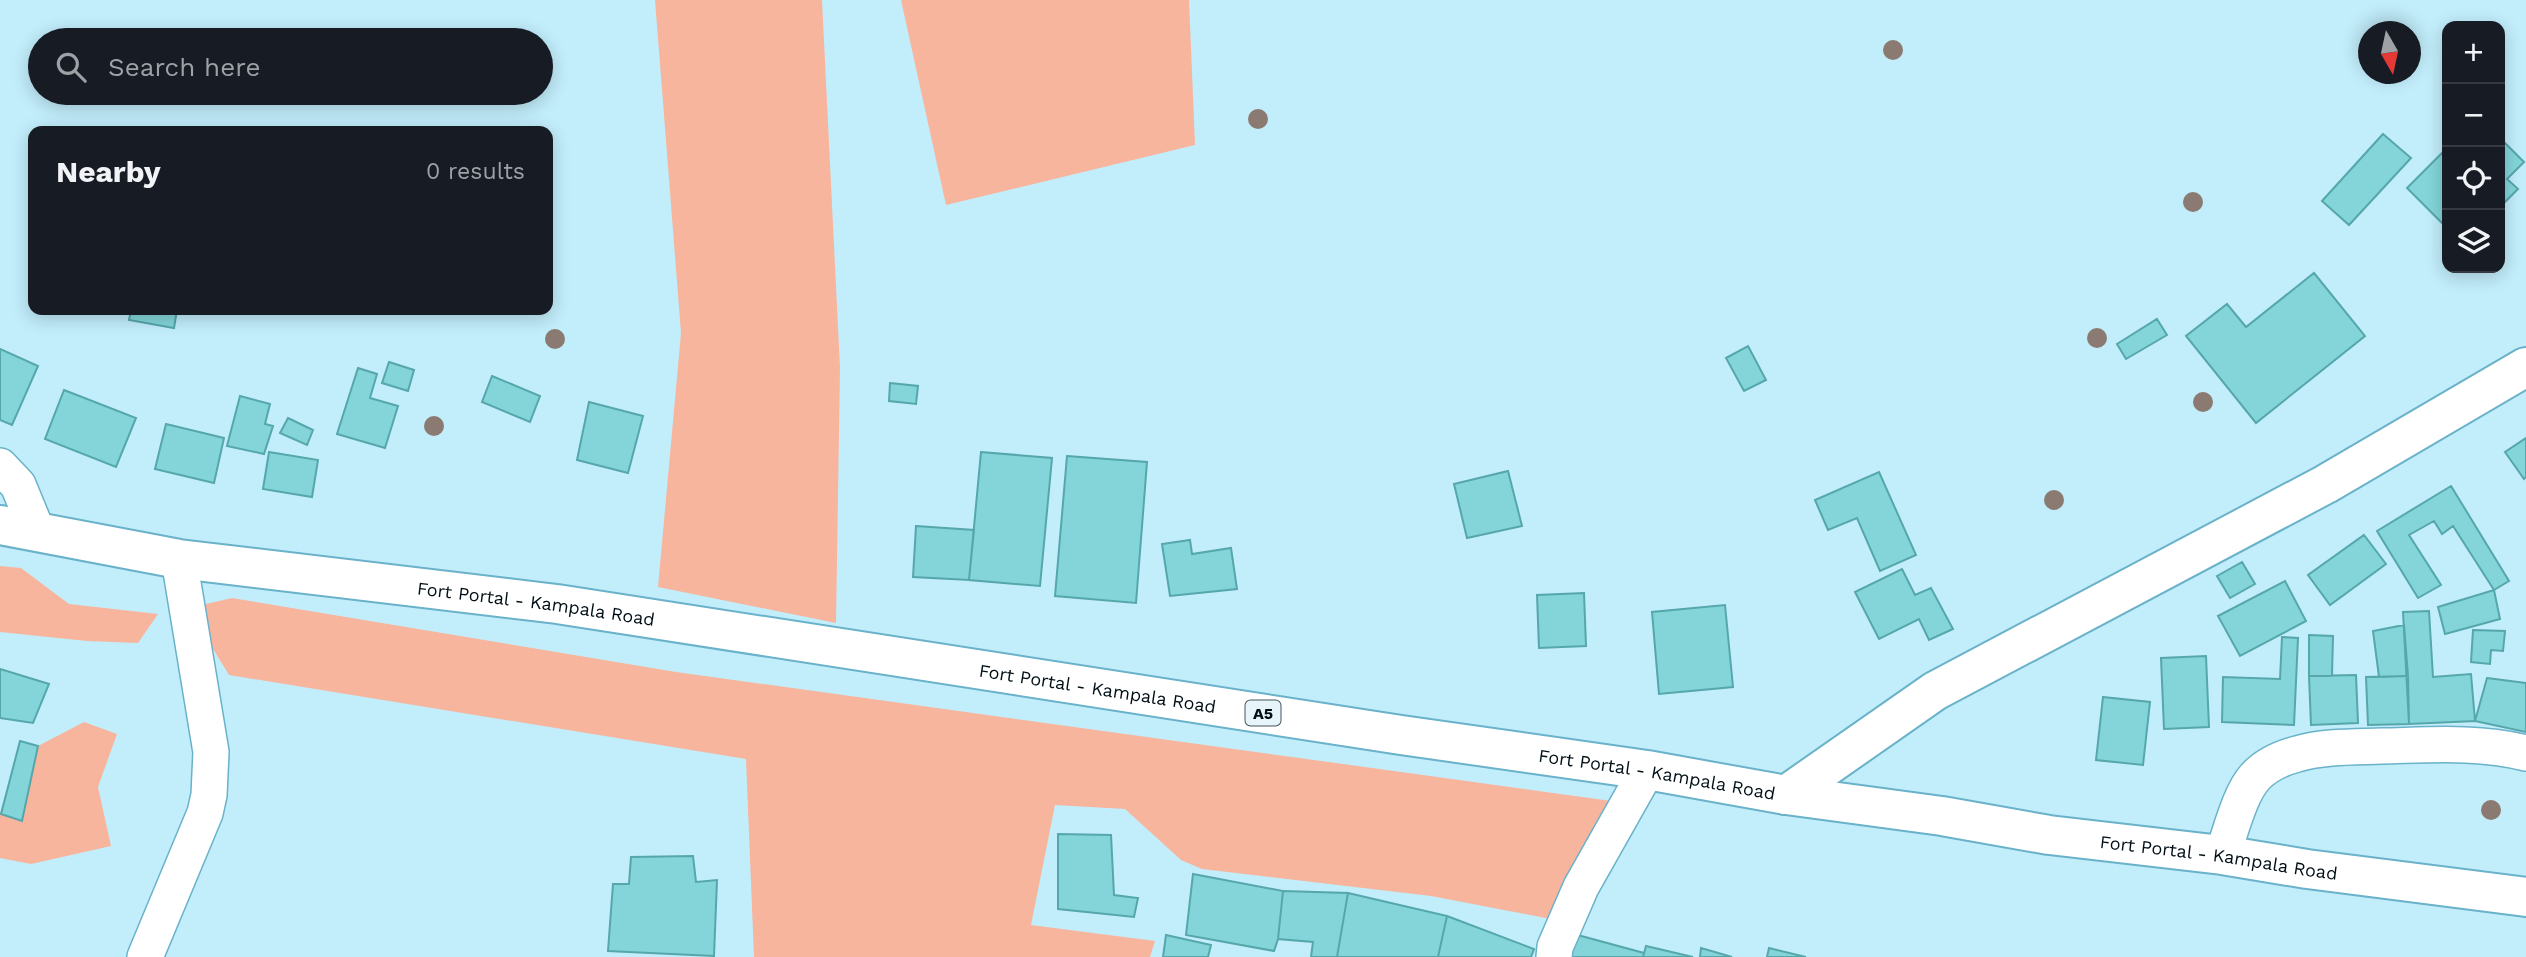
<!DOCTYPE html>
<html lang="en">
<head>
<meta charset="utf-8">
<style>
	body { margin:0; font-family:"Work Sans",sans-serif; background:#20242c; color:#f1f3f6 }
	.controls { position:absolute; right:21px; top:21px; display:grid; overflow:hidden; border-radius:14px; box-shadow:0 4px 18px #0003 }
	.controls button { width:63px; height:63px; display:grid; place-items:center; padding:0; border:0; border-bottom:2px solid #363941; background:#171b24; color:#f1f3f6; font:35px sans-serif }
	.compass { position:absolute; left:2358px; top:21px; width:63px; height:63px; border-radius:50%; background:#171b24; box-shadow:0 4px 18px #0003; rotate:171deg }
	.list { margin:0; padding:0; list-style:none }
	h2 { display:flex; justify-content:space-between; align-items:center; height:91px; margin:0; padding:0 28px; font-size:30px }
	h2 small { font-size:23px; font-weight:400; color:#9ea1a6 }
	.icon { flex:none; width:38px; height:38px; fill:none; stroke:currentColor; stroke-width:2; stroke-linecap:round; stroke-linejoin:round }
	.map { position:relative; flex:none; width:2526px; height:957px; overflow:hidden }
	.search { position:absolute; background:#171b24; box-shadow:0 4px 18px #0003; left:28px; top:28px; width:525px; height:77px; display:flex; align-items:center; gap:18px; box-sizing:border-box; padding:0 24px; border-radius:38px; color:#9ea1a6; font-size:26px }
	.panel { position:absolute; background:#171b24; box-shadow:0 4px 18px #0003; left:28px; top:126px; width:525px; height:189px; border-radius:14px }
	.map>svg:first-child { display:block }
</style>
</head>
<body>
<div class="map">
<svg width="2526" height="957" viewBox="0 0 2526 957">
	<rect width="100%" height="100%" fill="#c2edfb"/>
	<path fill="#f8b59e" d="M655,0H822L840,368L836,623L658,587L681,333Z
		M901,0H1189L1195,145L946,205Z
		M0,566L21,568L69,604L158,614L138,643L87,641L0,632Z
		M232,598L676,672L1626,803L1556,920L1431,896L1202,869L1181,860L1125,809L1055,805L1031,925L1155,941L1150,957H754L746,759L229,675L196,621L206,604Z
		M84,722L117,734L98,787L111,846L31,864L0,858V812L22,821L38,746Z"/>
	<path fill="#83d5d9" stroke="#55a7ab" stroke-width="2" d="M2383,134L2411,158L2349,225L2322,201Z
		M2500,138L2524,162L2507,179L2518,189L2500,207Z
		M2447,148V228L2407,188Z
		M2314,273L2365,336L2256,423L2186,336L2227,304L2246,327Z
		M131,310H177L174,328L129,320Z
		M2157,319L2167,335L2126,359L2117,344Z
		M1748,346L1766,380L1744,391L1726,358Z
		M0,349L38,366L12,425L0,420Z
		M389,362L414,370L408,391L382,383Z
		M358,368L377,374L370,398L398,406L385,448L337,434Z
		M492,376L540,396L530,422L482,402Z
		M890,383L918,386L916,404L889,401Z
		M64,390L136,418L116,467L45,439Z
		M240,396L270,404L265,424L273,426L264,454L227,446Z
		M589,402L643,416L628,473L577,460Z
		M288,418L313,430L307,445L280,433Z
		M166,424L224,438L214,483L155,469Z
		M2526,438V477L2524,479L2505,452Z
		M269,452L318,460L312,497L263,489Z
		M981,452L1052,458L1040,586L969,580Z
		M1067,456L1147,462L1136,603L1055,596Z
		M1508,471L1522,526L1467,538L1454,484Z
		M1879,472L1916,555L1880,571L1857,518L1828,530L1815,500Z
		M2451,486L2509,581L2494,590L2453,526L2442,534L2434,521L2409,535L2441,585L2418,598L2377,531Z
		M916,526L974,530L969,580L913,577Z
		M2364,535L2386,564L2330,605L2308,575Z
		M1190,540L1192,554L1231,548L1237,589L1170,596L1162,544Z
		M2242,562L2255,584L2230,598L2217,576Z
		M1902,569L1915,595L1931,588L1953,629L1929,640L1919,619L1879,639L1855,592Z
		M2285,581L2306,621L2240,656L2218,616Z
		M2494,590L2500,619L2445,634L2438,607Z
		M1584,593L1586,646L1539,648L1537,595Z
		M1725,605L1733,687L1659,694L1652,612Z
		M2429,611L2433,677L2471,674L2475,721L2409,724L2403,612Z
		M2404,625L2408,676L2379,677L2373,631Z
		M2473,630L2505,631L2503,651L2491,650L2490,664L2471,662Z
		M2309,635L2333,636L2332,676H2309Z
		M2282,637L2298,638L2294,725L2222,722L2223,677L2280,679Z
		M2206,656L2209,727L2164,729L2161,658Z
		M0,669L49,684L33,723L0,718Z
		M2356,675L2358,723L2311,725L2309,676Z
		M2408,676L2409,724L2368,725L2366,677Z
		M2487,678L2526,683V732L2475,721Z
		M2103,697L2150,702L2143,765L2096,760Z
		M20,741L38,746L22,821L1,814Z
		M1058,834L1111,835L1114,895L1138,898L1134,917L1058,909Z
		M693,856L696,882L717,880L714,956L608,951L613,884H629L631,857Z
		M1193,874L1283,891L1278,939L1274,951L1186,935Z
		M1283,891L1348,893L1337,957H1311L1313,942L1278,939Z
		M1348,893L1447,916L1438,957H1337Z
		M1447,916L1534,949L1531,957H1438Z
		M1574,934L1644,953L1643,957H1571Z
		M1166,935L1211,945L1208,957H1163Z
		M1646,946L1693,957H1643Z
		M1701,948L1732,957H1700Z
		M1769,948L1806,957H1767Z"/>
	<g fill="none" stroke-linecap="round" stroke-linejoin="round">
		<g stroke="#69b2c9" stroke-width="38">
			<path id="minor" d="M0,466L18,485L37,531
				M2222,855C2231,832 2239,795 2255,777C2266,765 2282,758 2297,754C2324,746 2354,747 2382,746C2430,745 2479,741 2526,753
				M145,957L205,813L209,795L211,752L179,559
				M1554,957L1555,947L1581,887L1647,770"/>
		</g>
		<g stroke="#69b2c9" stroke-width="42">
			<path id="tertiary" d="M1786,795L1935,691L2326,484L2526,367"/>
		</g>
		<g stroke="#69b2c9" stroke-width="42">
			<g id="trunk">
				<path id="s1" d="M0,525L179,559L557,604L1401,735L1647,770L1786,795L1942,816L2049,835L2222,855L2307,869L2526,897"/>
			</g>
		</g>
		<use href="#minor" stroke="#fff" stroke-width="35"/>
		<use href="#tertiary" stroke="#fff" stroke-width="38"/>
		<use href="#trunk" stroke="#fff" stroke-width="38"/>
	</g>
	<g fill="#8a7a71">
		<circle cx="1893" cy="50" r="10"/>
		<circle cx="1258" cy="119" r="10"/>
		<circle cx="2193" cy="202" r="10"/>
		<circle cx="2097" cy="338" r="10"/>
		<circle cx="555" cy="339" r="10"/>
		<circle cx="2203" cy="402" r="10"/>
		<circle cx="434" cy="426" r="10"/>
		<circle cx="2054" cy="500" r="10"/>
		<circle cx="2491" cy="810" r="10"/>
	</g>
	<g text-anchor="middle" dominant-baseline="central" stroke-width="6" stroke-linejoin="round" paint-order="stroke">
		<rect fill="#e7f5fa" stroke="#45545a" stroke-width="2" x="1245.5" y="700.5" width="35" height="25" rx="5"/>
		<g font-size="16" font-weight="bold" fill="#000f16">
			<text x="1263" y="713">A5</text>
		</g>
		<g font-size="18" fill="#000f16" stroke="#e7f5fa">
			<text stroke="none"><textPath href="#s1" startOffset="542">Fort Portal - Kampala Road</textPath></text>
			<text stroke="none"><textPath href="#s1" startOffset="1110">Fort Portal - Kampala Road</textPath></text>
			<text stroke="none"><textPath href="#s1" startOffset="1676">Fort Portal - Kampala Road</textPath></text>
			<text stroke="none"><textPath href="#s1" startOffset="2244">Fort Portal - Kampala Road</textPath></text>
		</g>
	</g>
</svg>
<div class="controls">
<button>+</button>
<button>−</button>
<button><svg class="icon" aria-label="locate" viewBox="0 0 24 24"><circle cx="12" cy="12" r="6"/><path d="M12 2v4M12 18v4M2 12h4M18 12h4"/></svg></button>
<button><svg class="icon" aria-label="layers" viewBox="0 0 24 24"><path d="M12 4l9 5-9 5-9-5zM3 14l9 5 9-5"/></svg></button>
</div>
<svg class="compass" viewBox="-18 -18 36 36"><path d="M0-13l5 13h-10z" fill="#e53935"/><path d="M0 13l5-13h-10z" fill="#9ea1a6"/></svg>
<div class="search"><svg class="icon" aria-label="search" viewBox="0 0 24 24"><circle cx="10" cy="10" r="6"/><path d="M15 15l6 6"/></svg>Search here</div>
<section class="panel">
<h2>Nearby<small>0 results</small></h2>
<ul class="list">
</ul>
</section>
</div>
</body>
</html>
